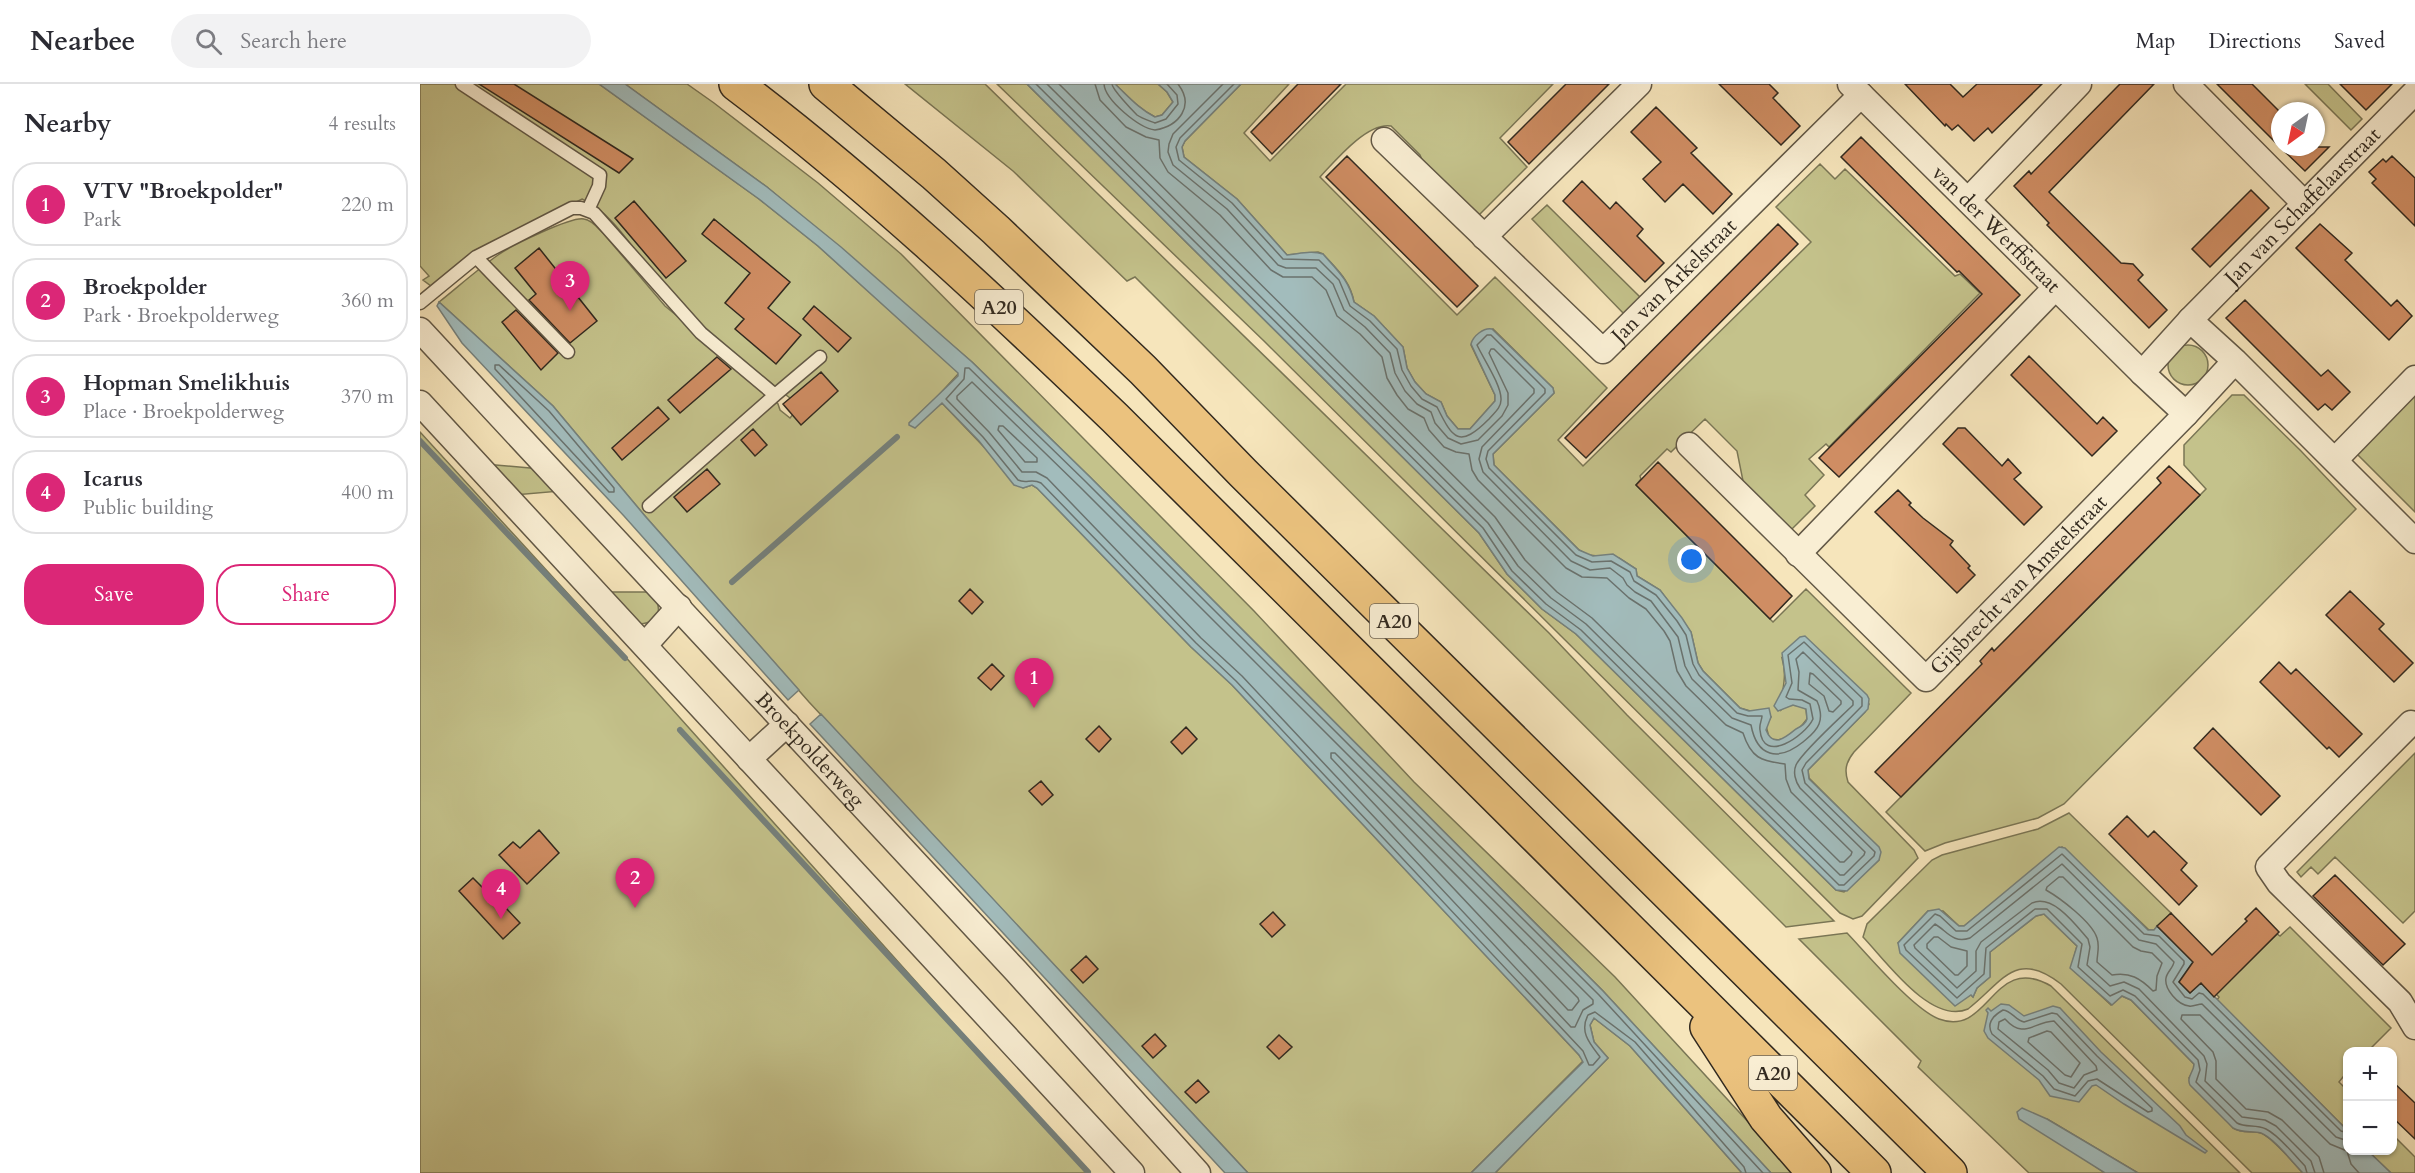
<!DOCTYPE html>
<html lang="en">
<head>
<meta charset="utf-8">
<style>
	body { margin:0; font-family:Cardo,serif; background:#f2f2f3; color:#2b2b33 }
	.controls { position:absolute; right:18px; bottom:18px; display:grid; overflow:hidden; border-radius:12px; box-shadow:0 2px 4px #0004 }
	.controls button { width:54px; height:54px; display:grid; place-items:center; padding:0; border:0; border-bottom:2px solid #e1e1e2; background:#fff; color:#2b2b33; font:30px sans-serif }
	.compass { position:absolute; left:1851px; top:18px; width:54px; height:54px; border-radius:50%; background:#fff; box-shadow:0 2px 4px #0004; rotate:213deg }
	.you { position:absolute; left:1272px; top:476px; width:21px; height:21px; margin:-15px; border:4px solid #fff; border-radius:50%; background:#1a73e8; box-shadow:0 0 0 9px #1a73e833 }
	.badge { display:grid; place-items:center; width:39px; height:39px; border-radius:50%; background:#db2777; color:#fff; font-size:20px; font-weight:700 }
	.pin { position:absolute; translate:-50% -50px; filter:drop-shadow(0 2px 3px #0008) }
	.pin::after { content:''; position:absolute; top:32px; width:21px; height:18px; background:inherit; clip-path:polygon(0 0,100% 0,50% 100%) }
	.list { margin:0; padding:0; list-style:none }
	h2 { display:flex; justify-content:space-between; align-items:center; height:78px; margin:0; padding:0 24px; font-size:26px }
	h2 small { font-size:20px; font-weight:400; color:#7c7c81 }
	.list li { display:grid; grid-template-columns:39px 1fr auto; gap:18px; align-items:center; box-sizing:border-box; height:84px; margin:0 12px 12px; padding:0 12px; border:2px solid #e1e1e2; border-radius:24px }
	.list b { display:block; font-size:22px; white-space:nowrap }
	.list p { margin:0; font-size:20px; white-space:nowrap; color:#7c7c81 }
	.list em { font-size:20px; font-style:normal; color:#7c7c81 }
	.actions { display:flex; gap:12px; padding:18px 24px }
	.actions a { flex:1; padding:14px 0; border:2px solid #db2777; border-radius:24px; text-align:center; font-size:21px; color:#db2777 }
	.actions .main { background:#db2777; color:#fff }
	.icon { flex:none; width:33px; height:33px; fill:none; stroke:currentColor; stroke-width:2; stroke-linecap:round; stroke-linejoin:round }
	.map { position:relative; flex:none; width:1995px; height:1089px; overflow:hidden }
	header { display:flex; align-items:center; gap:36px; box-sizing:border-box; height:84px; padding:0 30px; background:#fff; border-bottom:2px solid #e1e1e2 }
	header strong { font-size:28px }
	nav { display:flex; gap:33px; margin-inline-start:auto; font-size:21px }
	.search { width:420px; height:54px; background:#f2f2f3; display:flex; align-items:center; gap:15px; box-sizing:border-box; padding:0 21px; border-radius:33px; color:#7c7c81; font-size:22px }
	main { display:flex }
	aside { flex:1; background:#fff }
	.map>svg:first-child { display:block }
</style>
</head>
<body>
<header>
<strong>Nearbee</strong>
<div class="search"><svg class="icon" aria-label="search" viewBox="0 0 24 24"><circle cx="10" cy="10" r="6"/><path d="M15 15l6 6"/></svg>Search here</div>
<nav><a>Map</a><a>Directions</a><a>Saved</a></nav>
</header>
<main>
<aside>
<h2>Nearby<small>4 results</small></h2>
<ul class="list">
<li><span class="badge">1</span><div><b>VTV &quot;Broekpolder&quot;</b><p>Park</p></div><em>220 m</em></li>
<li><span class="badge">2</span><div><b>Broekpolder</b><p>Park · Broekpolderweg</p></div><em>360 m</em></li>
<li><span class="badge">3</span><div><b>Hopman Smelikhuis</b><p>Place · Broekpolderweg</p></div><em>370 m</em></li>
<li><span class="badge">4</span><div><b>Icarus</b><p>Public building</p></div><em>400 m</em></li>
</ul>
<div class="actions"><a class="main">Save</a><a>Share</a></div>
</aside>
<div class="map">
<svg width="1995" height="1089" viewBox="0 0 1995 1089">
	<rect width="100%" height="100%" fill="#f6e5bb"/>
	<filter id="stains"><feTurbulence type="fractalNoise" baseFrequency=".00333" numOctaves="4"/><feColorMatrix values="0 0 0 0 .2 0 0 0 0 .09 0 0 0 0 .02 0 0 0 .5 -.17"/></filter>
	<radialGradient id="worn" r=".72"><stop offset=".6" stop-color="#630" stop-opacity="0"/><stop offset="1" stop-color="#630" stop-opacity=".3"/></radialGradient>
	<path fill="#c4c28b" stroke="#7a7655" stroke-width="1.5" d="M0,0H179L339,115L398,162L539,289L516,314L489,339L508,331L522,319L603,404L612,401L617,404L771,563L812,601L1159,971L1163,977L1051,1089H828L389,618L225,432L133,322L19,218C39,202 58,185 78,171C90,162 152,132 164,135C172,136 178,144 183,149L245,222L329,291L358,320L360,326L370,334L380,322C345,294 309,268 278,237C262,221 246,204 231,187C211,162 191,128 162,115L49,171L11,202L3,196L9,192L0,182Z
		M205,0H267L294,19L398,99L481,170L834,527L994,698L1195,893L1375,1089H1351L1183,907L670,393L552,278L347,103Z
		M485,0H565L1129,549L1207,631L1414,837L1366,843L715,193L707,197L593,87Z
		M577,0H607L614,7L1059,449L1087,490L1122,525L1156,550L1416,806L1424,808L1459,776L1458,763L1389,694L1388,686L1445,628L1449,620L1362,574C1368,595 1361,606 1361,626C1368,620 1377,620 1386,625L1387,635C1379,646 1362,662 1349,653L1346,642L1351,633L1320,624L1283,587L1278,579L1271,548L1240,506L1217,492L1216,485L1199,474L1168,471L1159,466L1074,381L1073,370L1134,309L1133,304L1073,245L1051,261L1075,311V317L1050,345H1038L1027,332L1021,318L1006,310L995,298L987,284L983,263L954,232L934,218C930,196 917,186 903,170L898,168L867,171L817,115L764,73L762,63L765,57L821,0H869L824,49L850,77L926,0H1133L1080,54L1107,83L1058,132L1007,88L1000,71L971,42C947,38 915,77 900,93L1037,231L1075,193L1187,304L1138,356L1163,382L1391,158L1356,123L1400,80L1415,95L1425,85L1535,192L1540,190L1560,209L1409,363L1406,360L1389,375L1404,391L1385,411L1395,422L1371,446L1323,397L1317,367L1285,335L1251,368L1247,365L1220,392L1221,395L1216,401L1353,538L1386,505L1491,609L1434,668C1426,678 1424,686 1428,698L1494,766L1498,774L1442,832L1433,835L1420,829L844,257Z
		M695,0H738L747,8L753,18L742,31L735,33C719,25 708,13 695,0Z
		M1885,0H1908L1942,35L1931,46Z
		M1127,121L1222,215L1205,231L1112,135Z
		M1748 281a20 20 0 1 1 40 0a20 20 0 1 1-40 0Z
		M1995,309V428L1935,368Z
		M1812,311H1824L1881,367L1936,425L1644,720L1618,734L1525,759L1505,767L1466,728L1786,405L1764,381V361Z
		M0,348L193,559L667,1089H0Z
		M64,380L121,385L141,407L94,411Z
		M183,508H232C242,524 242,538 220,540Z
		M1995,669V827L1983,839L1915,773L1898,790L1891,783L1881,793L1877,788Z
		M1649,729L1751,829L1734,846H1729L1642,763L1544,842H1539L1523,827H1508L1478,859L1548,912L1551,911L1553,913L1557,904L1570,893V868L1616,832L1624,830L1657,862L1651,884L1691,921L1702,912L1711,916L1774,980V986L1769,994L1813,1044C1823,1050 1831,1046 1841,1049C1854,1054 1873,1079 1883,1089H1832L1641,900C1595,864 1582,899 1548,925C1511,941 1466,877 1443,853L1447,840L1512,776L1522,771L1618,745Z
		M1870,843L1971,944L1948,967L1928,968L1927,988L1919,998L1927,1006V1046L1797,916L1799,913L1796,910L1857,850L1860,852Z
		M1427,849C1448,871 1493,925 1519,935C1570,954 1572,868 1631,902L1820,1089H1718L1627,1035L1660,1072L1685,1089H1609L1498,983L1501,977L1379,855Z
		M1174,934L1210,962L1322,1089H1075L1188,974L1174,958L1170,941Z
		M1973,1051L1995,1073V1089H1971L1948,1067L1972,1066Z"/>
	<path fill="#a2bcbc" stroke="#75817d" stroke-width="1.5" d="M179,0H205L347,103L421,163L552,278L670,393L1183,907L1351,1089H1322L1210,962L1174,934L1170,941L1174,958L1188,974L1075,1089H1051L1163,978L1159,971L812,601L771,563L617,404L612,401L603,404L594,401L559,357L522,319L495,344L489,341V339L538,292V289L398,162L339,115Z
		M607,0H695C708,12 719,25 735,33L742,31L753,18L747,8L738,0H821L765,57L762,63L764,73L817,115L867,171C879,170 891,166 903,170C917,186 929,196 934,218L954,232L983,263L987,284L995,298L1006,310L1021,318L1027,332L1038,345H1050L1075,317V311L1051,260C1053,252 1064,243 1072,245L1133,304L1134,309L1073,370L1074,381L1159,466L1173,472L1193,470L1216,485L1217,492L1240,506L1262,534L1271,548L1278,579L1283,587L1320,624L1329,627L1349,624L1351,633L1346,646C1353,664 1365,654 1376,645C1380,643 1386,639 1387,635C1387,634 1386,625 1386,625L1373,621L1358,627L1354,622L1366,599L1362,569L1380,553L1385,552L1447,611L1449,615L1448,625L1391,683L1388,686L1389,695L1459,763L1461,768L1459,776L1427,807L1416,806L1156,550L1122,525L1087,490L1059,449Z
		M19,218L133,322L225,432L379,606L368,616L204,432L42,259L17,222Z
		M401,630L828,1089H805L390,640Z
		M1639,763L1645,764L1728,846H1734L1737,842L1773,878L1759,898L1770,909L1781,899L1927,1046L1928,1066L1948,1067L1971,1089H1883C1873,1079 1854,1054 1841,1049C1831,1046 1823,1050 1813,1044L1770,1001C1766,993 1774,988 1774,980L1711,916L1702,912L1692,921L1650,884L1657,862L1624,830L1616,832L1570,868V893L1557,904L1553,913L1551,911L1535,922L1480,869L1478,859L1508,827L1519,825L1539,842H1544Z
		M1581,920L1589,921L1604,932L1633,922L1640,924L1681,968L1760,1042L1766,1051L1787,1067L1785,1069L1704,1020L1676,1001L1672,1002L1659,1018L1630,1012L1619,996L1568,954L1564,947L1568,929L1566,926L1568,924L1571,927Z
		M1602,1024L1627,1035L1718,1089H1685L1599,1035L1597,1028Z"/>
	<g fill="none" stroke-linecap="round" stroke-linejoin="round">
		<path stroke="#6a726e" stroke-width="1.5" d="M616,0L1063,444L1092,487L1126,520L1161,546L1419,801H1424L1454,772L1455,768L1385,699L1382,686L1386,679L1442,622V614L1384,558L1368,571L1372,599L1366,613L1369,615L1382,616L1390,620L1393,635C1385,652 1343,681 1340,646C1339,640 1342,636 1342,632H1328L1317,629L1279,591L1273,580L1266,551L1257,537L1236,511L1214,497L1210,488L1191,477L1172,478L1156,471L1069,384L1066,375L1068,367L1125,309V305L1071,251H1067L1057,261C1063,274 1082,302 1081,316C1081,324 1074,329 1069,335C1039,365 1033,355 1017,323L1002,315L991,302L982,286L977,265L950,237L930,222L919,196L899,176L863,175L812,119L759,76L756,63L760,54L814,0
			M627,0L1068,439L1098,482L1131,514L1166,540L1420,791H1424L1444,771L1445,768L1380,704C1375,697 1373,688 1376,681C1382,668 1421,633 1433,621V617L1383,568L1376,575L1379,588L1378,606L1397,617C1400,623 1402,633 1399,640C1396,648 1389,653 1383,658C1358,678 1337,673 1331,641L1312,634L1272,595L1265,582L1258,553L1231,517L1215,508L1207,501L1203,494L1190,484L1170,486L1151,477L1063,388L1059,375L1062,363L1114,309V305L1074,265H1071L1069,269L1088,309V321L1082,332L1058,356L1041,360L1028,354L1015,339L1011,328L997,320L985,307L975,289L970,269L945,243L924,226L913,200L896,184H866L858,181L807,125L753,81L748,68L749,60L753,50L803,0
			M639,0L1075,433L1105,476L1137,508L1172,534L1420,778H1424L1431,771L1432,768L1371,708L1366,695L1365,680C1341,677 1331,674 1323,649L1306,641L1266,602L1257,587L1250,557L1244,547L1226,525L1209,514L1187,494L1162,493L1146,484L1058,396L1052,386L1049,370L1036,368L1024,363L1009,346L1004,334L988,325L977,311L967,294L962,273L940,250L917,232L906,206L892,193H863L851,186L800,131L748,88L740,74L739,56L726,53L706,43L680,16L675,0
			M684,0C685,16 719,44 735,46C759,42 775,22 758,0
			M692,0C692,5 712,26 717,31C721,34 730,37 735,39L746,35L758,20L757,11L747,0
			M75,281H79L129,327L194,404V408H189L75,285Z
			M552,298L660,403L1173,916V920L1163,926L1155,943H1151L822,592L781,554L627,394L616,388H602L569,348L537,315V312Z
			M579,342H583L617,374V378H605L578,346Z
			M1390,589L1393,590L1421,617V620L1413,628L1409,627L1404,612L1389,600Z
			M911,669H915L1158,914L1159,917L1152,926H1148L911,674Z
			M1639,793H1643L1713,863L1721,867L1732,869L1742,879L1737,892L1736,906L1733,907C1720,894 1710,888 1692,891L1677,878C1677,870 1680,863 1677,854C1672,838 1640,814 1626,806L1627,803Z
			M1514,853H1518L1531,863L1547,867V882L1538,891H1535L1507,864V860Z
			M1583,926C1592,927 1595,936 1604,938L1632,929L1637,930L1677,972L1732,1024V1027L1728,1028L1677,995L1668,997L1655,1012L1634,1005L1623,992L1572,950C1566,939 1574,931 1583,926Z
			M1585,935C1604,956 1613,938 1634,937L1676,982L1677,986L1664,991L1654,1004L1639,999L1628,986L1578,945L1579,938Z
			M1627,947L1631,948L1660,979L1651,993L1645,991L1608,958L1609,954Z
			M1326,1089L1324,1083L1215,958L1175,928L1168,931C1159,948 1170,960 1180,973L1173,981H1169L1163,967L816,597L776,559L621,399C612,394 606,400 598,396L563,353L526,315L544,295L545,284H549L665,397L1179,911L1343,1089
			M1887,1089L1885,1082C1874,1071 1860,1052 1846,1045C1836,1040 1826,1044 1817,1039L1776,998L1780,986L1778,976L1715,912L1703,906L1690,912L1658,883L1662,860L1627,825H1615L1566,864L1564,890L1537,914L1486,866L1484,861L1515,830L1520,832L1536,847H1547L1642,770L1724,850L1739,852L1764,877V880L1753,898L1765,913L1772,915L1779,909L1783,910L1921,1047L1928,1049
			M1895,1089L1891,1077L1856,1042L1845,1036L1822,1033L1785,997L1787,980L1784,972L1719,905L1704,898L1690,902L1667,881L1670,863L1668,855C1655,840 1633,810 1612,819L1561,858L1556,867V887L1537,904L1495,864L1494,861L1515,840C1527,847 1533,860 1550,854L1642,780L1719,856L1736,860L1754,878C1753,884 1747,888 1746,894C1744,905 1758,921 1769,922C1773,923 1778,920 1782,920L1916,1053L1928,1057
			M1904,1089L1899,1073L1862,1036L1848,1028L1826,1025L1796,995V977L1793,968L1761,935L1762,931H1780L1910,1060L1927,1067L1931,1080L1939,1089"/>
		<path stroke="#75817d" stroke-width="6" d="M0,357L205,574
			M312,498L477,353
			M260,646L668,1088"/>
	</g>
	<path fill="#cf8d63" stroke="#31291f" stroke-width="1.5" d="M59,0H94L213,75L199,89Z
		M878,0H921L852,70L831,48Z
		M1146,0H1189L1109,80L1088,58Z
		M1299,0H1349L1358,9L1353,14L1380,42L1361,61Z
		M1485,0H1530L1543,13L1557,0H1622L1572,49L1568,44L1554,57L1538,41L1532,46L1526,40L1525,42Z
		M1700,0H1734L1629,108L1701,179L1713,180L1723,191L1718,196L1747,226L1729,244L1627,141L1629,139L1594,102L1609,87L1611,90Z
		M1797,0H1832L1860,28V63Z
		M1920,0H1972L1946,26Z
		M1236,23L1277,64L1271,69L1312,110L1293,130L1263,100L1245,118L1223,95L1241,78L1211,48Z
		M1441,53L1600,211L1419,393L1399,374L1562,210L1539,187L1537,188L1421,73Z
		M1860,63H1909L1885,87Z
		M927,72L1058,202L1037,223L906,93Z
		M1972,72L1995,94V142L1952,99L1956,95L1949,88L1963,75L1966,78Z
		M1162,97L1190,125L1196,118L1223,145L1217,152L1244,179L1225,198L1143,117Z
		M1831,106L1849,124L1790,183L1772,165Z
		M214,117L266,177L246,194L195,134Z
		M294,135L370,198L348,224L381,251L356,280L315,245L324,235L305,219L330,189L282,150Z
		M1358,140L1378,160L1166,374L1145,354Z
		M1900,140L1932,169L1925,176L1971,222L1977,216L1992,232L1969,256L1876,164Z
		M119,164L177,237L150,259L109,216L116,210L95,184Z
		M1825,216L1901,292L1908,286L1930,308L1912,326L1905,320L1898,326L1806,234Z
		M394,222L431,254L418,268L383,235Z
		M96,226L138,269L121,286L82,238Z
		M1609,272L1677,340L1683,333L1697,347L1672,372L1591,291Z
		M297,273L311,285L260,329L248,316Z
		M401,288L418,307L381,341L363,320Z
		M238,323L249,335L202,376L192,364Z
		M1538,344H1545L1582,382L1588,375L1601,389L1594,395L1622,423L1604,441L1523,360Z
		M333,345L347,361L335,372L321,356Z
		M1238,378L1372,512L1350,535L1216,401Z
		M1749,382L1780,411L1481,713L1455,688L1562,580L1560,577L1572,564L1574,567L1741,399L1737,394Z
		M287,385L300,400L267,428L254,413Z
		M1478,406L1491,419L1489,421L1503,434L1533,457L1530,461L1550,482L1548,484L1555,491L1537,509L1455,428Z
		M550,505L563,518L552,530L539,517Z
		M1930,507L1964,540L1959,545L1993,579L1974,598L1906,531Z
		M1859,578L1871,590L1876,585L1942,650L1919,673L1909,663L1907,665L1840,598Z
		M572,580L584,592L571,606L558,594Z
		M679,642L691,655L679,668L666,655Z
		M766,643L777,655L762,670L751,658Z
		M1793,644L1860,712L1841,731L1774,664Z
		M621,697L633,711L622,721L609,707Z
		M1707,732L1728,753L1734,747L1767,779L1761,786L1777,802L1759,821L1689,750Z
		M119,746L139,769L107,800L79,771L93,758L100,764Z
		M1915,791L1985,860L1963,881L1893,812Z
		M53,794L66,807L68,805L100,839L83,855L39,807Z
		M1836,824L1859,848L1794,913L1781,899L1770,909L1759,898L1773,878L1737,842L1751,829L1792,871L1827,837L1825,835Z
		M853,828L865,841L852,853L840,840Z
		M666,872L678,885L663,899L651,886Z
		M735,950L746,962L733,974L722,962Z
		M859,951L872,963L859,975L847,963Z
		M778,996L789,1008L776,1019L765,1008Z
		M1972,997L1995,1019V1055L1972,1033Z"/>
	<g fill="none" stroke-linecap="round" stroke-linejoin="round">
		<g stroke="#625846" stroke-width="15">
			<path id="lane" d="M42,0L180,91L179,102L168,126
				M56,173L152,124H161L174,129L281,249L355,311L400,273
				M0,219L56,173L148,268
				M229,422L355,311"/>
		</g>
		<g stroke="#625846" stroke-width="27">
			<g id="street">
				<path id="s1" d="M1430,0L1722,289"/>
				<path d="M1766,0L1885,120"/>
				<path id="s2" d="M964,56L1183,267L1441,11"/>
				<path d="M1548,116L1659,0"/>
				<path d="M1064,153L1219,0"/>
				<path id="s3" d="M1770,236L1995,8"/>
				<path id="s4" d="M0,246L596,887L778,1089"/>
				<path d="M1815,277L1766,330L1722,289L1770,236L1815,277L1995,457"/>
				<path d="M0,319L712,1089"/>
				<path id="s5" d="M1269,361L1506,595L1766,330"/>
				<path d="M1915,376L1995,294"/>
				<path d="M1378,470L1635,204"/>
				<path d="M225,561L259,523"/>
				<path d="M1991,639L1848,783L1859,799L1980,918L1995,943"/>
				<path d="M329,675L367,640"/>
			</g>
		</g>
		<g stroke="#31291f" stroke-width="36">
			<path id="highway" d="M316,0C451,102 573,217 695,334L1454,1089
				M406,0L514,90L576,146L723,286L823,389L1530,1089
				M1287,943L1346,1034L1394,1089"/>
		</g>
		<use href="#lane" stroke="#f9eed3" stroke-width="12"/>
		<use href="#street" stroke="#f9eed3" stroke-width="24"/>
		<use href="#highway" stroke="#ebc27e" stroke-width="33"/>
	</g>
	<g text-anchor="middle" dominant-baseline="central" stroke-width="6" stroke-linejoin="round" paint-order="stroke">
		<g fill="#f9eed3" stroke="#6d6455" stroke-width="1.5">
			<rect x="555" y="206" width="48" height="34" rx="4.5"/>
			<rect x="950" y="520" width="48" height="34" rx="4.5"/>
			<rect x="1329" y="972" width="48" height="34" rx="4.5"/>
		</g>
		<g font-size="20" font-weight="bold" fill="#31291f">
			<text x="579" y="223">A20</text>
			<text x="974" y="537">A20</text>
			<text x="1353" y="989">A20</text>
		</g>
		<g font-size="21" fill="#31291f" stroke="#f9eed3">
			<text stroke="none"><textPath href="#s3" startOffset="160">Jan van Schaffelaarstraat</textPath></text>
			<text stroke="none"><textPath href="#s1" startOffset="206">van der Werffstraat</textPath></text>
			<text stroke="none"><textPath href="#s2" startOffset="404">Jan van Arkelstraat</textPath></text>
			<text stroke="none"><textPath href="#s5" startOffset="465">Gijsbrecht van Amstelstraat</textPath></text>
			<text stroke="none"><textPath href="#s4" startOffset="573">Broekpolderweg</textPath></text>
		</g>
	</g>
	<rect width="100%" height="100%" filter="url(#stains)"/>
	<rect width="100%" height="100%" fill="url(#worn)"/>
</svg>
<div class="controls">
<button>+</button>
<button>−</button>
</div>
<svg class="compass" viewBox="-18 -18 36 36"><path d="M0-13l5 13h-10z" fill="#e53935"/><path d="M0 13l5-13h-10z" fill="#7c7c81"/></svg>
<div class="you"></div>
<div class="pin badge" style="left:614px;top:624px">1</div>
<div class="pin badge" style="left:215px;top:824px">2</div>
<div class="pin badge" style="left:150px;top:227px">3</div>
<div class="pin badge" style="left:81px;top:835px">4</div>
</div>
</main>
</body>
</html>
